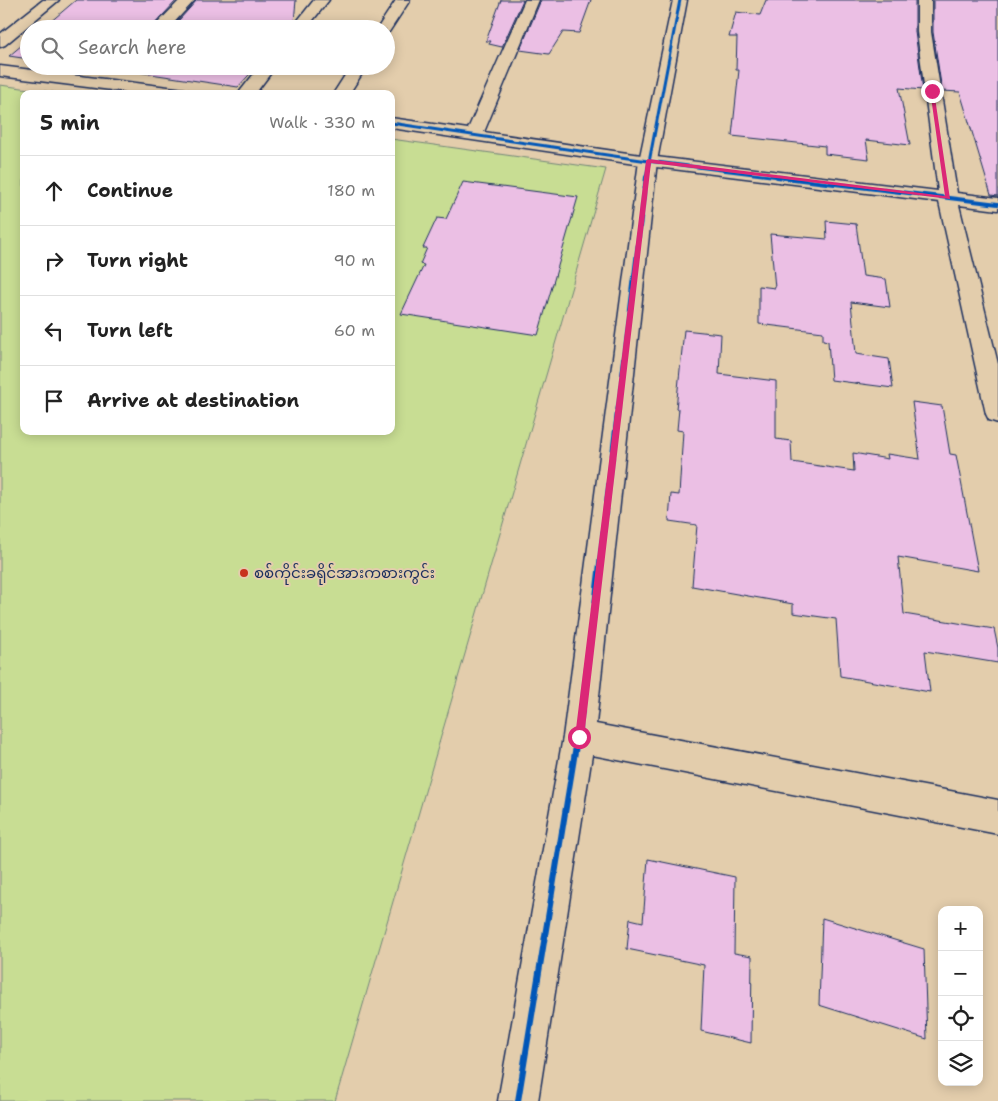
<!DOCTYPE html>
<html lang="en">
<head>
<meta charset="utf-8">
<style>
	body { margin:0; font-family:"Shantell Sans","Noto Sans Myanmar",sans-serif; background:#f6f6f6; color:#222 }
	.controls { position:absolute; right:15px; bottom:15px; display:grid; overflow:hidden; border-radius:10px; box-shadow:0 2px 12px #0003 }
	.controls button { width:45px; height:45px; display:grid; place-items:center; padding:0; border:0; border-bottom:1px solid #e0e0e0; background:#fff; color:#222; font:25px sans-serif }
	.stop { position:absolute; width:15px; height:15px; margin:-11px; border:4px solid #db2777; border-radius:50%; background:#fff }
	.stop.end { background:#db2777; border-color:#fff; box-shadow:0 1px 5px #0008 }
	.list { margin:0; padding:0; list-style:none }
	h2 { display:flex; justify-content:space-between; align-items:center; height:65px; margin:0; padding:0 20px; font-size:21px }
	h2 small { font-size:16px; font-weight:400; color:#767676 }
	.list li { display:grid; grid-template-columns:32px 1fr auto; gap:15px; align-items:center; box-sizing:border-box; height:70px; padding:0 20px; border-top:1px solid #e0e0e0 }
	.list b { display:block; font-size:19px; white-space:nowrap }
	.list em { font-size:16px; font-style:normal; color:#767676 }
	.icon { flex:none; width:28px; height:28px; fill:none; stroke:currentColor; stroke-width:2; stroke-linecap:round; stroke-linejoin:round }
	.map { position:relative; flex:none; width:998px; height:1101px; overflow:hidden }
	.search { position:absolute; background:#fff; box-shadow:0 2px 12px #0003; left:20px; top:20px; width:375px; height:55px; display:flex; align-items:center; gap:12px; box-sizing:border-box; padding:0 18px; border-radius:28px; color:#767676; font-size:19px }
	.panel { position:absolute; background:#fff; box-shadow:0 2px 12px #0003; left:20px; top:90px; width:375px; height:345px; border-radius:10px }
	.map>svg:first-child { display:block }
</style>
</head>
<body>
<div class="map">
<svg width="998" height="1101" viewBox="0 0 998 1101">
	<rect width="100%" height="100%" fill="#e3cdac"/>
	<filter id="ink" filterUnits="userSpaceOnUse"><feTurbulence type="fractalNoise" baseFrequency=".02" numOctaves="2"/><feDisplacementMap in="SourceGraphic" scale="10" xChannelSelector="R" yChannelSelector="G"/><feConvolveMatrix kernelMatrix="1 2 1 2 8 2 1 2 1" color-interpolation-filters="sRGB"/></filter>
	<g filter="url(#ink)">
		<path fill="#c8dd93" stroke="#728678" d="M0,85L66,94H24V431H391V139L606,169L335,1101H0Z"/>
		<path fill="#ebbfe4" stroke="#1b2f5e" d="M76,0H177L150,29H42Z
			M197,0H296L294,22L289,29H171Z
			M501,0H523L502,47L489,44L491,41H486Z
			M541,0H591L579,33L563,32L549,54L520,50Z
			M766,0H915V32L923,90L899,88L910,145L866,140L869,159L825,154V146L732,136L739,70H736L737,37H729L736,12L760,15Z
			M933,0H998V196L991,195L960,92L942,91L933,32Z
			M29,39V59L9,56Z
			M97,66H257L238,87Z
			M463,182L578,197L538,335L401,314L424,265L420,264L427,248H423L437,218L446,219Z
			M826,221L856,224L863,276L886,279L890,307L851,302L856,354L889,359L893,388L831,380L828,341L823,340V332L759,324V286L775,288L770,234L827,239Z
			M684,330L721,334L719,374L776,381V439L791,441L792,462L854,471L853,453L888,459L887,454L920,459L912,402L942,406L950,454L956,455L978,571L898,557L904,614L994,629L998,648V663L925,651L930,692L840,676L836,619L793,613V604L692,586L697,525L669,521L671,494L679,495L683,431L677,430L679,409H676Z
			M648,859L735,877L734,953L752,956L751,1043L701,1031L704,965L627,949L630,919L643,922Z
			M822,918L924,949L927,1039L819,1005Z"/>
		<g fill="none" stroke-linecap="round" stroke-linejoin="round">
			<g stroke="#1b2f5e" stroke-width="3">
				<path id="street" d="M43,0H59L5,45L0,47V34Z
					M180,0H195L168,29H152Z
					M314,0H329L306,29H291Z
					M396,0H410L389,32L386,33V29H377Z
					M525,0H539L484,132L648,156L938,191L917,32V0H931V32L957,193L998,198V210L959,205L998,364V423L989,420L986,414L939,202L648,166L391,128V118L468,129Z
					M0,66L184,89L190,91L192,94H143L0,76Z
					M260,66H276L255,94H238Z
					M351,66H367L349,94H333Z"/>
			</g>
			<g stroke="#1b2f5e" stroke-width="3">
				<path id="secondary" d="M673,0H687L657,161L596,724L998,800V834L592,755L538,1101H498L563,737L639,161Z"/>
			</g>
			<use href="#street" fill="#e3cdac" fill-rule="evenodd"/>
			<use href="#secondary" fill="#e3cdac" fill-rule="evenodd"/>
			<g stroke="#e3cdac" stroke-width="5">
				<path id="cycleway-far3" d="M391,123L648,161L787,178
					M646,178L680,0"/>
			</g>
			<g stroke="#e3cdac" stroke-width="6">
				<path id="cycleway-far2" d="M777,177L998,204
					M618,409L646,177"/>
			</g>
			<g stroke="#e3cdac" stroke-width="8">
				<path id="cycleway-far1" d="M582,710L618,408"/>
			</g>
			<g stroke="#e3cdac" stroke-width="9">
				<path id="cycleway" d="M518,1101L582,709"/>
			</g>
			<use href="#cycleway-far3" stroke="#0057b8" stroke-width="3"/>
			<use href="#cycleway-far2" stroke="#0057b8" stroke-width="4"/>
			<use href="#cycleway-far1" stroke="#0057b8" stroke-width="5"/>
			<use href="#cycleway" stroke="#0057b8" stroke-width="6"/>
		</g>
	</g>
	<path fill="#db2777" d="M930,90L934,91L950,199L651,163L584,737L579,742L576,740L575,737L646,161L648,159L945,196Z"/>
	<circle fill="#c8321e" stroke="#e3cdac" stroke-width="2" cx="244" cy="573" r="5"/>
	<g text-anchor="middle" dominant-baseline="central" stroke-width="4" stroke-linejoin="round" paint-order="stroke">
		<g font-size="15" fill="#1b2f5e" stroke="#e3cdac" text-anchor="start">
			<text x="254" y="573">စစ်ကိုင်းခရိုင်အားကစားကွင်း</text>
		</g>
	</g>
</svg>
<div class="controls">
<button>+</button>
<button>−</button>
<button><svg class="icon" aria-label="locate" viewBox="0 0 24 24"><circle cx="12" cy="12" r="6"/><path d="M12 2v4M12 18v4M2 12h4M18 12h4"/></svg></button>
<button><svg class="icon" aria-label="layers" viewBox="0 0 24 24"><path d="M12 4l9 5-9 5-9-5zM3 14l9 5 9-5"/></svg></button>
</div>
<div class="stop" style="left:579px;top:737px"></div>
<div class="stop end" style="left:932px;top:91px"></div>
<div class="search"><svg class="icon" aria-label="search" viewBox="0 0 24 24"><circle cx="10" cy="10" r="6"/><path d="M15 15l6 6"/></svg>Search here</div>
<section class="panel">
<h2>5 min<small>Walk · 330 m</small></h2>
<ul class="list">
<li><svg class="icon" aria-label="ahead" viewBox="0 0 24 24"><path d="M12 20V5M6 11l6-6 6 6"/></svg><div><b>Continue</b></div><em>180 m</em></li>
<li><svg class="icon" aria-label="right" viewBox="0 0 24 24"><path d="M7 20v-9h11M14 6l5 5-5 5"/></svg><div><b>Turn right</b></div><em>90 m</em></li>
<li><svg class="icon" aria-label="left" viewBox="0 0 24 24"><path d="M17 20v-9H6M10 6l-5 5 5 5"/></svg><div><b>Turn left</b></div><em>60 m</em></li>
<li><svg class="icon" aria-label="arrive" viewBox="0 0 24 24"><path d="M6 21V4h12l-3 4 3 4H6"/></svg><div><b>Arrive at destination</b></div></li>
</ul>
</section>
</div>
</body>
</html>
